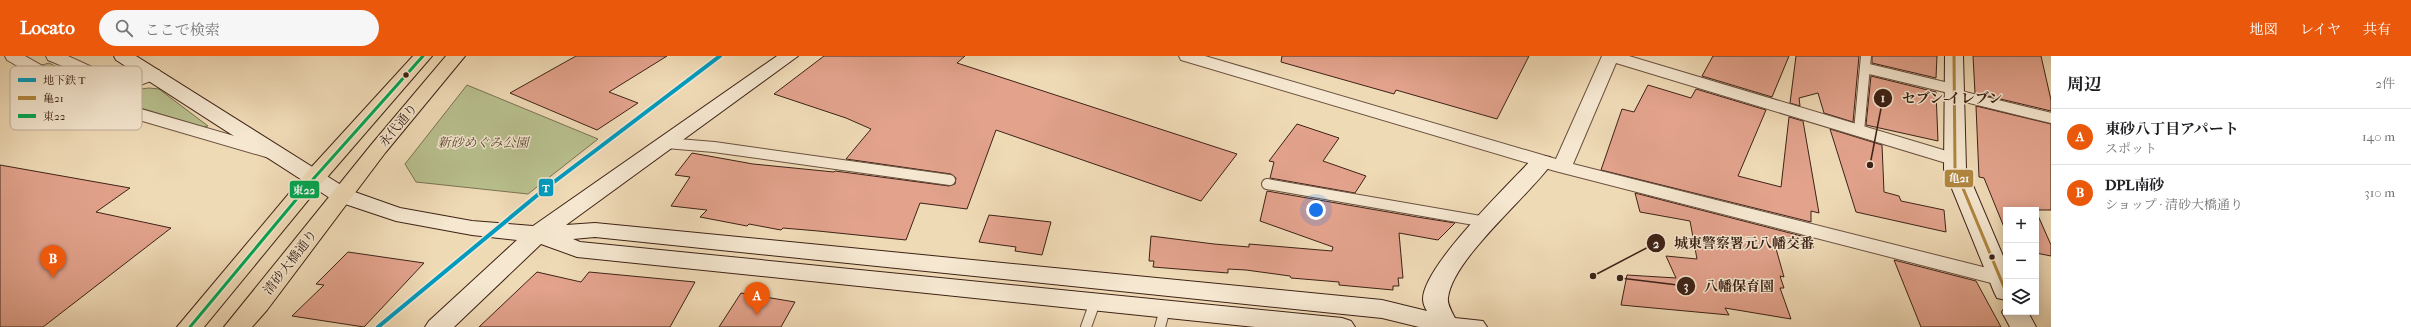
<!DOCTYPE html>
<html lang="ja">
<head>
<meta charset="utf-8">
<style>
	body { margin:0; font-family:"IM FELL French Canon","Noto Serif JP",serif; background:#f6f6f6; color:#202124 }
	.controls { position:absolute; right:12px; bottom:12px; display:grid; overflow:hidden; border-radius:0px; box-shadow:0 2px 10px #0003 }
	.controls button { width:36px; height:36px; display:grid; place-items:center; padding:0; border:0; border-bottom:1px solid #e0e0e0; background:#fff; color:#202124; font:20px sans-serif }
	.you { position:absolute; left:1316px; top:154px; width:14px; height:14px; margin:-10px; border:3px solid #fff; border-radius:50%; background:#1a73e8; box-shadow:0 0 0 6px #1a73e833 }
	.badge { display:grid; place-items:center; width:26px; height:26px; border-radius:50%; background:#ea580c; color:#fff; font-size:13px; font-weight:700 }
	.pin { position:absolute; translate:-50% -33px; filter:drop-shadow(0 1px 2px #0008) }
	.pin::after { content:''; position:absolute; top:21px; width:14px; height:12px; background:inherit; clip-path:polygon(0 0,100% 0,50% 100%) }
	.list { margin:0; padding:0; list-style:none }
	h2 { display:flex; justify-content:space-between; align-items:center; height:52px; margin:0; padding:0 16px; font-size:17px }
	h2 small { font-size:13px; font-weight:400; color:#757577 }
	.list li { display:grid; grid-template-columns:26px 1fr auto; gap:12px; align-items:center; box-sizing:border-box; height:56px; padding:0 16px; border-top:1px solid #e0e0e0 }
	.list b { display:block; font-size:15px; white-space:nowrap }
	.list p { margin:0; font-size:13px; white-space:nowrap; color:#757577 }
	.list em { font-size:13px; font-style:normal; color:#757577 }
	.icon { flex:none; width:22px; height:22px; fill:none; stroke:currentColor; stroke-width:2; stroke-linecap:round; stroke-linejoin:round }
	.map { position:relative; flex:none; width:2051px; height:271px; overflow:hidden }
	header { display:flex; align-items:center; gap:24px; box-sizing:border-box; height:56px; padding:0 20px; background:#ea580c; color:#fff }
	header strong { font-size:19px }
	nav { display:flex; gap:22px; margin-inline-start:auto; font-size:14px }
	.search { width:280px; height:36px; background:#f6f6f6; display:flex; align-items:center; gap:10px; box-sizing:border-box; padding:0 14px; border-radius:22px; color:#757577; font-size:15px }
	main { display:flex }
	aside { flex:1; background:#fff }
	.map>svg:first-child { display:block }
</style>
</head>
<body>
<header>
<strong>Locato</strong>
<div class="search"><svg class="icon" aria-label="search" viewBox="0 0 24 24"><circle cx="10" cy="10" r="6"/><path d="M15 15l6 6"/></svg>ここで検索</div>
<nav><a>地図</a><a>レイヤ</a><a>共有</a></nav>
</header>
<main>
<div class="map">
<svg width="2051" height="271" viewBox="0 0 2051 271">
	<rect width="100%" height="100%" fill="#efdab6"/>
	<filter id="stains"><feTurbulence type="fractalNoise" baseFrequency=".005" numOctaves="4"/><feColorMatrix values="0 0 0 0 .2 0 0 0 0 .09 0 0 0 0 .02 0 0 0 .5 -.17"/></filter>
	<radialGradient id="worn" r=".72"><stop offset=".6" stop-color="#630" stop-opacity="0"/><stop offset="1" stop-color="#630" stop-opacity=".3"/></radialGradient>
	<path fill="#b8c08e" stroke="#7b7152" d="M49,7L104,35L117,36L149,32L159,33L208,70L203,71L95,38L42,9Z
		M467,29L598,83L528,138L416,126L405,108Z"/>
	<path fill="#e2a28c" stroke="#3e2216" d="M576,0H667L609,36L638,47L597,74L510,37Z
		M824,0H965L957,7L1237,98L1201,145L996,74L967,153L920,147L906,184L818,175L783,172L781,174L749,168L747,170L700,161L707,154L671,150L690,121L675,119L692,97L753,108L834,116L835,115L949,130L955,128L956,122L951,118L846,103L871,73L846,62L774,38Z
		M1282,0H1529L1497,63L1396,34L1394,38L1281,6Z
		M1713,0H1789L1772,41L1702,20Z
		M1796,0H1859L1853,66L1824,57L1818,37L1799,42L1800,50L1790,47Z
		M1872,0H1937L1936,22L1872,7Z
		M1973,0H2041L2051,44V55L1975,37Z
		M1871,20L1936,36L1938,85L1866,69Z
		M1648,29L1691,42L1696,33L1766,54L1738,120L1781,131L1789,61L1803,65L1819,157L1811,155V166L1601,114L1622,53L1634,56Z
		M1976,50L2051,68V154H2006V176L1984,122L1979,121Z
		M1297,68L1339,82L1323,105L1366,120L1355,137L1270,122L1274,106L1269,105Z
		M1830,73L1882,89L1884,136L1899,140L1901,145L1944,154L1946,176L1856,156Z
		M0,109L130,132L96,156L171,172L43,271H0Z
		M1267,135L1417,161L1455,167L1438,184L1399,177L1403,222H1398L1399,230H1393V234L1339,229V226L1291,222L1290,220L1246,214L1228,213V217L1153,211L1154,205H1149L1151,180L1214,188L1249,191V188L1332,195L1333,191L1260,165Z
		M1635,137L1813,183V192L1773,182L1784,221L1780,220L1784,232H1780L1791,263L1725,252L1729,259L1621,249L1627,219L1676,222L1666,200L1697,203L1690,165L1640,156Z
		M2036,155L2051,189V200L2036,197Z
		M989,159L1051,166L1042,199L1015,195L1016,191L979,186Z
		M348,196L424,207L364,271L292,260L324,229L316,228Z
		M1894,204L1976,225L2001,271H1921Z
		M537,216L581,226L589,216L695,226L670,271H479Z
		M741,237L795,246L781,271H719Z"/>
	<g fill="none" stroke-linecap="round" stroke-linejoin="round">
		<g stroke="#6a503e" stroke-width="12">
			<path id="lane" d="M1865,12L1953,33
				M1953,38L2051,62
				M1859,75L1866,0
				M666,87L714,91L950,124
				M1267,128L1486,166
				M1086,271L1095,246
				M1160,271L1165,253"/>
		</g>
		<g stroke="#6a503e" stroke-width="2">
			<path id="street" d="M5,0H25L85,34L127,49L283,94L286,98L283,102L276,104L115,57L73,42L7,4Z
				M46,0H68L116,22L131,20L153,13L159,14L162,18L159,22L140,29L114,32L48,4Z
				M1179,0H1205L1556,103L1602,0H1629L1960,99L1963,103L1960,107L1953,109L1946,107L1616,7L1573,108L1999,215L2006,217V227L1999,229L1555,115L1181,4Z"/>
		</g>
		<g stroke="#3e2216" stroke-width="2">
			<path id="secondary" d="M114,0H136L349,134L400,152L472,165L533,170L777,0H798L566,169L595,167L1382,244L1427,255C1425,252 1423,247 1423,243C1423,210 1510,127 1534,101L1542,100L1550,101L1553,106C1529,140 1452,203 1448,242C1447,248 1452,256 1455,262L1483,265L1487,271H1419L1382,262L595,181L573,183L580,186L1342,262L1351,265L1355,271H1255L577,201L541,188L454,271H425L429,265L517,184L472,179L396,165L333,144L116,4Z
				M1945,0H1963L1966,113L2006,207V244L1997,242L1994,236L1944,113Z
				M2006,250V256H2028L2036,271H2010L2002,256Z"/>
		</g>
		<g stroke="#3e2216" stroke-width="2">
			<path id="primary" d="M413,0H432L323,126L204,271H177L307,116Z
				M446,0H465L385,97L267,254L252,271H224L371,89Z"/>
		</g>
		<use href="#lane" stroke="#f5e7d0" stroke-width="10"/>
		<use href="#street" fill="#f5e7d0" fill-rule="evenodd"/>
		<use href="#secondary" fill="#f5e7d0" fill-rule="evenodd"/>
		<use href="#primary" fill="#efdab6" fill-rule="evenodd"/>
		<g stroke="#f5e7d0" stroke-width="6">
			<path id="bus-1" d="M1954,0L1955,113L2006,236"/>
		</g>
		<g stroke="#f5e7d0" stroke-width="6">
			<path id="bus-2" d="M190,271L315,121L423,0"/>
		</g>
		<use href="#bus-1" stroke="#b1863f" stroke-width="3"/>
		<use href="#bus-2" stroke="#00a651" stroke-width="3"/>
		<g stroke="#f5e7d0" stroke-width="7">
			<path id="metro-1" d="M378,271L546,132L720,0"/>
		</g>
		<use href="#metro-1" stroke="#009bbf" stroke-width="4"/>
	</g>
	<g fill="#3e2216" stroke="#f5e7d0" stroke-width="1.5">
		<circle cx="406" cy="19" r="3.5"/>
		<circle cx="1992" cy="201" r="3.5"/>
	</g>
	<g text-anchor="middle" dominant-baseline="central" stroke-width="3" stroke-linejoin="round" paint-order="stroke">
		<g font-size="13" fill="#3e2216" stroke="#f5e7d0">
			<text transform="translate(398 69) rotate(-50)">永代通り</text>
			<text transform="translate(290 206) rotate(-52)">清砂大橋通り</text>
		</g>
		<g font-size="13" font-style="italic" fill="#5c4a34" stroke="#f5e7d0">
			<text x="483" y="86">新砂めぐみ公園</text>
		</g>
	</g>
	<rect x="10" y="10" width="132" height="64" rx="6" fill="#f5e7d0" stroke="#beac98" stroke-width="1"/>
	<rect x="18" y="22" width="18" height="4" fill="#009bbf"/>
	<rect x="18" y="40" width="18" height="4" fill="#b1863f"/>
	<rect x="18" y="58" width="18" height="4" fill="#00a651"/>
	<g font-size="11" fill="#3e2216">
		<text x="43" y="28">地下鉄 T</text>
		<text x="43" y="46">亀21</text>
		<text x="43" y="64">東22</text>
	</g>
	<path fill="none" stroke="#3e2216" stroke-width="1.5" d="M1870 109L1883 42M1593 220L1656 187M1620 222L1686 230"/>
	<g fill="#3e2216" stroke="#f5e7d0" stroke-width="1.5">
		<circle cx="1870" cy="109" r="4"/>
		<circle cx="1593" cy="220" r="4"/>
		<circle cx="1620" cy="222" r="4"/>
		<circle cx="1883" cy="42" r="10"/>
		<circle cx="1656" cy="187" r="10"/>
		<circle cx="1686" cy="230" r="10"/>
	</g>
	<g font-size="12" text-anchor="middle" font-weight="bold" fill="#fff">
		<text x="1883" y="46">1</text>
		<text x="1656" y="192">2</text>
		<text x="1686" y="234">3</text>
	</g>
	<g font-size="14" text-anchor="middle" font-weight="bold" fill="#3e2216" stroke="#f5e7d0" stroke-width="3" stroke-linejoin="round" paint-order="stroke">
		<text x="1952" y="47">セブン-イレブン</text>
		<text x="1744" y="192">城東警察署元八幡交番</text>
		<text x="1739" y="235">八幡保育園</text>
	</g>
	<g stroke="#f5e7d0" stroke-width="1.5">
		<rect x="1944" y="113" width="30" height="19" rx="4" fill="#b1863f"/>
		<rect x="538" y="122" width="16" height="19" rx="4" fill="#009bbf"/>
		<rect x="289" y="124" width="31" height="19" rx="4" fill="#00a651"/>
	</g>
	<g font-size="11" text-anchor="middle" font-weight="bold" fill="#fff">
		<text x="1959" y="126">亀21</text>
		<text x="546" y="136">T</text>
		<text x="304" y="138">東22</text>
	</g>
	<rect width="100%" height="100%" filter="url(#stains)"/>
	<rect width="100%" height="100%" fill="url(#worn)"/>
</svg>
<div class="controls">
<button>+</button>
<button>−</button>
<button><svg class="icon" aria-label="layers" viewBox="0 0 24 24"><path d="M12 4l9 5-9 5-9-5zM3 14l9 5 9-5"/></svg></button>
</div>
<div class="you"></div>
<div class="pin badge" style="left:757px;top:259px">A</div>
<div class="pin badge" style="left:53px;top:222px">B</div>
</div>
<aside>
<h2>周辺<small>2件</small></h2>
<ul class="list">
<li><span class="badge">A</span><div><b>東砂八丁目アパート</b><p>スポット</p></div><em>140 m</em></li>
<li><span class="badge">B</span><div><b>DPL南砂</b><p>ショップ · 清砂大橋通り</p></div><em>310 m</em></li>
</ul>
</aside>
</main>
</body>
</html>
